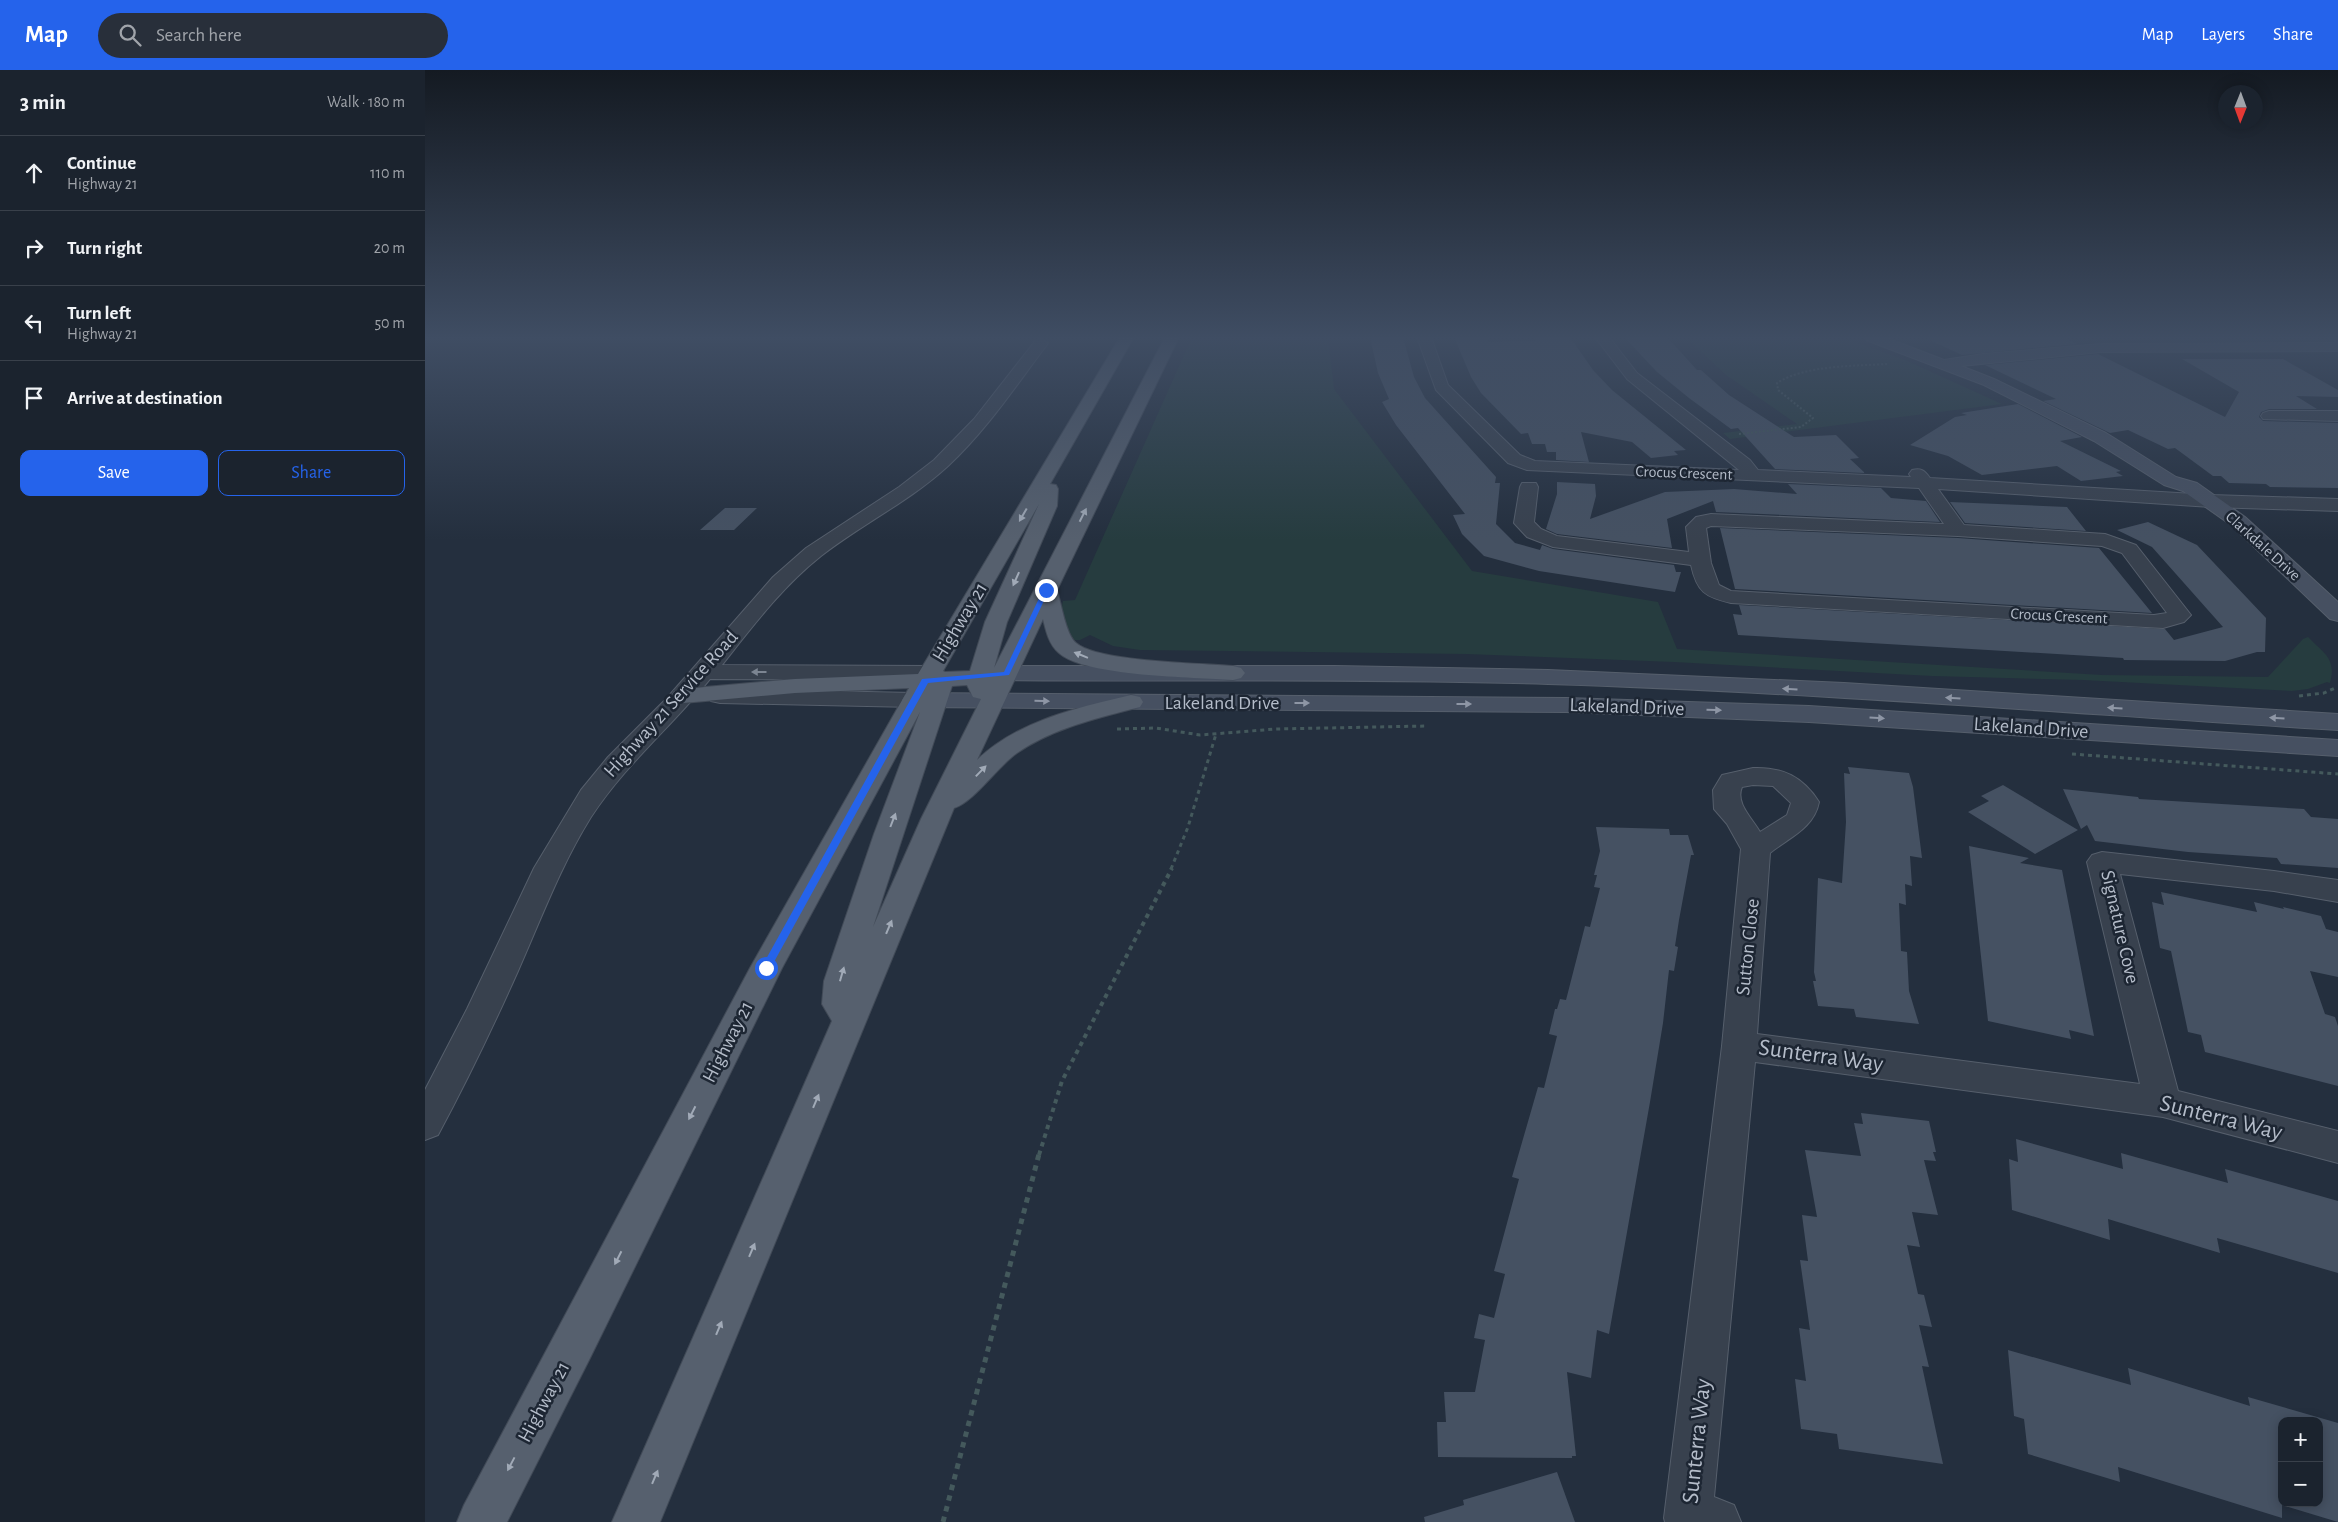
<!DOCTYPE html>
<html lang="en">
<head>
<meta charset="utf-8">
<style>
	body { margin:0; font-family:"Alegreya Sans",sans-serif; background:#282f3a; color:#f1f3f6 }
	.controls { position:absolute; right:15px; bottom:15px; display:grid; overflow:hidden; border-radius:10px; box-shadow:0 2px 12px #0003 }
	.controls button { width:45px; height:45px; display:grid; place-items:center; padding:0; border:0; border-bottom:1px solid #39404a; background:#1b232e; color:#f1f3f6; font:25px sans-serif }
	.compass { position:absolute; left:1793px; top:15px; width:45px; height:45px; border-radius:50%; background:#1b232e; box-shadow:0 2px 12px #0003; rotate:181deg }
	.stop { position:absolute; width:15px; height:15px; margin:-11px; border:4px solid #2563eb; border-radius:50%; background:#fff }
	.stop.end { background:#2563eb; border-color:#fff; box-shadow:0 1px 5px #0008 }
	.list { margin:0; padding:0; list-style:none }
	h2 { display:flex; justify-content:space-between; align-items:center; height:65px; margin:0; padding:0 20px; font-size:21px }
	h2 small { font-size:16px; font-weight:400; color:#a0a4aa }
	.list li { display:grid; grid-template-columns:32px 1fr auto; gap:15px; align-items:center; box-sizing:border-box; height:75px; padding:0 20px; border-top:1px solid #39404a }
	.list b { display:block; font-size:19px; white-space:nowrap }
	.list p { margin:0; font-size:16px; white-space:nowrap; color:#a0a4aa }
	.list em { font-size:16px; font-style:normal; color:#a0a4aa }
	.actions { display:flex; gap:10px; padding:15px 20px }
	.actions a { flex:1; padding:11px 0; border:1px solid #2563eb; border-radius:10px; text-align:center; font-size:18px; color:#2563eb }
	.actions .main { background:#2563eb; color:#fff }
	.icon { flex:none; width:28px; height:28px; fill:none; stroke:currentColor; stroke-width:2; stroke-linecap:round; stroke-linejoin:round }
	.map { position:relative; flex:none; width:1913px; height:1452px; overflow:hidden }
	header { display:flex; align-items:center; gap:30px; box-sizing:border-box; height:70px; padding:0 25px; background:#2563eb; color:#fff }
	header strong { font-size:24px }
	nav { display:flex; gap:28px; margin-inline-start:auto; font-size:18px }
	.search { width:350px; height:45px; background:#282f3a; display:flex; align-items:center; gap:12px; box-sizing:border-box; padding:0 18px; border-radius:28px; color:#a0a4aa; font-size:19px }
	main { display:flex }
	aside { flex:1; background:#1b232e }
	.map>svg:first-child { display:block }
</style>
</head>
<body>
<header>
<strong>Map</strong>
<div class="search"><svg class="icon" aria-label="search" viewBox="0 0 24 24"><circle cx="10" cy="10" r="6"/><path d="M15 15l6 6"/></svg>Search here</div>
<nav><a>Map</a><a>Layers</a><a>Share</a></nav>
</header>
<main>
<aside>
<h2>3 min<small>Walk · 180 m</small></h2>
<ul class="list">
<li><svg class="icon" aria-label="ahead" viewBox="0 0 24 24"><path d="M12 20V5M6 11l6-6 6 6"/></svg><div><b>Continue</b><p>Highway 21</p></div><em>110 m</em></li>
<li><svg class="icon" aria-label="right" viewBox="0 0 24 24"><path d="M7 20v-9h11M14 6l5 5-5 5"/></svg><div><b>Turn right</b></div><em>20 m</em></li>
<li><svg class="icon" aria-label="left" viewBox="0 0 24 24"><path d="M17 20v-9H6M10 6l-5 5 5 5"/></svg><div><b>Turn left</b><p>Highway 21</p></div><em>50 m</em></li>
<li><svg class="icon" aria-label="arrive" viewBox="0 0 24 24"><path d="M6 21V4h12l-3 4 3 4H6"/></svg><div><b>Arrive at destination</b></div></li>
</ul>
<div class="actions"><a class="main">Save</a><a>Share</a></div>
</aside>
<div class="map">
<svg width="1913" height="1452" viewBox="0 0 1913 1452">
	<rect width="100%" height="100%" fill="#242f3e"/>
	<path fill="#263c3f" d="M767,267H903L909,319L1047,501L1233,532L1252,579L1677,605L1843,607L1878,569L1883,567C1898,583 1912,588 1905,613L1902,612L1883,619L1867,621L1658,610L1507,606L1249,592L1041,584L715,580L688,576L665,565L655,570H647L634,550L638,531L650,530Z
		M1260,267H1416L1480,290L1577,334L1305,369L1298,363L1372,354L1301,305Z"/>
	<path fill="#455162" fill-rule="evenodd" d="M945,267H978L989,307L1000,328L1071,407L1070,413H1075L1071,454L1090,473L1115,480L1117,475L1128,479L1249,495L1251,502H1256L1250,522L1114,501L1059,486L1037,464L1028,445L1040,444L971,355L957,332L964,329L953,303Z
		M1029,267H1061L1063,272L1111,271L1110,267H1145L1168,300L1187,320L1261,380L1249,381L1253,385L1226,388L1207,372L1156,362L1164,392L1131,390V382H1122L1120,374H1107L1103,363L1096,364L1056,323L1046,307Z
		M1199,267H1242L1272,300H1276L1304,325L1369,367L1411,365L1434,388L1425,389L1440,403L1350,399L1313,358L1306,359L1264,328L1232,302Z
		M1498,267H1638L1652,274L1537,285Z
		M1673,284L1800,347L1814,322L1757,289H1858L1913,320V327L1871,326L1892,339H1844L1836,342L1834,347L1838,351L1913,353V418L1845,417L1841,414L1804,413L1796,406H1788L1750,378L1743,379L1703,360L1685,363L1618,331L1631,329L1560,295Z
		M1593,334L1657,367L1635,371L1696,401L1691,402L1698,406L1656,411L1632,396L1557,405L1523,386L1485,375L1530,347L1542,345L1536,343Z
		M1132,412L1170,414L1171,426L1165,449L1240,422L1309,419L1372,424L1363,414L1456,418L1466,428L1501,431L1515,452L1291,442L1288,431L1242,449L1247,478L1132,464L1121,459L1132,424Z
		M1525,432L1642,437L1661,461L1540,453Z
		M300,438H332L309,460H275Z
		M1723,452L1772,475L1841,548L1840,582H1832L1800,591L1699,590L1698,588L1313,565L1308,544L1317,545L1314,535L1740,559L1749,570L1798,557L1727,477L1692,460Z
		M1295,458L1533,468L1674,478L1727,543L1310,519Z
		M1423,697L1484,703L1488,717L1497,788L1485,786L1487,816L1480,814L1481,835L1474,833L1476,881L1482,882L1484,921L1494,954L1431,947L1429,939L1393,936L1388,911H1391L1389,902L1393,808L1417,813L1421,752L1419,703L1425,704Z
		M1578,715L1653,760L1610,784L1543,742L1564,731L1556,726Z
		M1638,719L1713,727L1714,729L1879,739L1886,747L1913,749V798L1856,794L1852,788L1763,782L1670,771L1662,755L1656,759Z
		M1171,757L1244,759L1245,765H1263L1269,785H1266L1254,850L1250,876L1253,877L1249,901L1244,900L1238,953L1225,1032L1184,1264L1172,1260L1166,1308L1142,1302L1151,1386H1147V1388L1013,1387L1012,1352H1021L1019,1322H1050L1060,1270L1049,1268L1054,1244L1069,1248L1080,1204L1069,1201L1094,1109L1087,1107L1113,1017L1119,1018L1132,966L1124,964L1130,939H1132L1135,929L1141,930L1160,856L1165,857L1175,818L1169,817L1172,805H1169L1175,781Z
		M1544,776L1604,788L1595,793L1637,800L1669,966L1644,960L1646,969L1563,951Z
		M1736,822L1832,842L1829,832L1859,839L1858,837L1896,846L1901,859L1913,862V907L1885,901L1900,944L1910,947L1913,956V1016L1780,982L1776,965L1763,962L1746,881L1735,878L1727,832L1739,835Z
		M1436,1043L1504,1051L1511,1082H1508L1511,1091L1499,1090L1513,1145L1487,1142L1495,1177L1482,1175L1493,1224L1499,1225L1507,1257L1494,1255L1504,1297L1497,1296L1518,1394L1414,1379L1412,1364L1376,1359L1370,1309L1381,1311L1374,1258L1385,1260L1375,1190L1383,1191L1377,1145L1392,1147L1380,1080L1436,1086L1429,1053L1438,1054Z
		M1591,1069L1698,1099L1696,1083L1803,1113L1800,1099L1913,1131V1203L1792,1168L1795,1183L1683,1149L1685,1170L1587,1140L1584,1089L1593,1092Z
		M1583,1280L1706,1315L1703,1298L1825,1336L1823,1327L1913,1353V1452L1857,1435V1448L1693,1397L1695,1412L1603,1384L1599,1349L1589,1346ZM1857,1351H1894V1433H1857Z
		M1132,1402L1150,1452H1000L999,1447L1039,1435L1038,1430Z"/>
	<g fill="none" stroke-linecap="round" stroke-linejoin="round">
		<g stroke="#565f6c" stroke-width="2">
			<path id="street" d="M992,267H1006L1023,315L1095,385L1110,391L1314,400L1202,309L1170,267H1184L1212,303L1325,390L1333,400L1486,407L1484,404L1487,400C1496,398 1499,400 1505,408L1786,425L1913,429V441L1786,437L1513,419L1539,455L1680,464L1711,475L1766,545L1759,552L1738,558L1306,533C1280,527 1272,522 1266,495L1128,477L1102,467L1089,453L1095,417L1097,413H1111L1113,417L1109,452L1116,459L1132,466L1264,482L1261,457L1271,447L1286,444L1519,454L1494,418L1102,400L1083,393L1011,320ZM1286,456L1533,466L1677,476L1697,483L1742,543L1729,545L1306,521L1294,515L1286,493L1281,458Z
				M1905,267H1913V272Z
				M616,269L623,273L621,276C590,317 561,361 523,396C485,431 437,454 396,486C357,517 327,557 297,595L505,596L513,598L517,603L513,608L505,610L285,609C246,657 200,695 166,747C136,795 116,849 93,901C68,957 42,1011 13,1065L0,1070V1020L42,939L109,798L156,720L183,687L242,628L348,507L381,478L474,417L509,390L549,349L611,270Z
				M1844,341H1913V351L1838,349L1836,346L1838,343Z
				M295,619L489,623L498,625L501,630L498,635L489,637L295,633L286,631L283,626L286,621Z
				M1328,698C1358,697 1378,707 1394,732C1389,758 1365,767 1345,783L1332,964L1715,1014L1662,792L1667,785L1677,782L1849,801L1913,810V832L1849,821L1695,804L1753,1021L1913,1061V1093L1738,1047L1330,992L1289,1427L1309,1435L1316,1452H1240L1239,1448L1297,976L1316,779L1302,754L1289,739L1288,720L1297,705ZM1328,715L1348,716L1366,733L1362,745L1335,762C1327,748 1310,733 1317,717Z"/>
		</g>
		<g stroke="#565f6c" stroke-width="2">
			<path id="secondary" d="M1439,267H1459L1519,290L1558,284L1676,274L1913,273V281L1676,282L1536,296L1569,309L1681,363L1751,407L1772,413L1820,447L1913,532V551L1905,549L1806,455L1758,421L1739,415L1669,371L1559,315L1441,270Z
				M556,596H910L1123,600L1419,613L1913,644V660C1650,644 1386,622 1123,614C934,608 745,612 556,610L548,608L544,603L548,598Z
				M489,623L1141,628L1384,636L1913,670V686L1384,652L1141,642L489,637L480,635L477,630L480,625Z"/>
		</g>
		<g stroke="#414a57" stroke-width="2">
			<path id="primary" d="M695,267H709L625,414L631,415L633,419L632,436L582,552L569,598L740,267H754L632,520C636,533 641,565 651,573C673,592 775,593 808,596L816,598L820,603L816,608L808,610C770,607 661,607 634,583C624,575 621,561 618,549L552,690C594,650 652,638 706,625L715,627L718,632L715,637C673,648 628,658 592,683C573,696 548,733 529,738L235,1452H187L407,951L397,934L399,911L449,764L495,642L357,898L165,1288L82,1452H32L39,1435L325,898L484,618L370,623L258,633L249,631L246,626L249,621L258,619L370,609L493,604ZM614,434L560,552L545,601L520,602L518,601ZM542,615L548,627L556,629L496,749L448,857L527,616Z"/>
		</g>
		<path stroke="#44595c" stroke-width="2" stroke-dasharray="2 2" stroke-linecap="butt" d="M1314,364L1376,357L1388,348L1353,320L1352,313C1380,295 1430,296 1463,294"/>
		<path stroke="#44595c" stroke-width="3" stroke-dasharray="4 4" stroke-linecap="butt" d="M1874,626L1899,623L1910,618
			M692,659L731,658L775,665L851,659L1002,656
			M1647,684L1913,704
			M746,799L763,757L791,664"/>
		<path stroke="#44595c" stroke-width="4" stroke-dasharray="4.5 4.5" stroke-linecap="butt" d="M614,1085L637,1011L747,798"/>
		<path stroke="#44595c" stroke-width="5" stroke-dasharray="5.5 5.5" stroke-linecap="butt" d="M518,1452L614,1084"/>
		<use href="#street" fill="#38414e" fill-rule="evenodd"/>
		<use href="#secondary" fill="#465061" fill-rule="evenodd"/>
		<use href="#primary" fill="#56606e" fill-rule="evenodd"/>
	</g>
	<defs><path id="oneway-solid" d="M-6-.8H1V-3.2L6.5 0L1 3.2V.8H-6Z" transform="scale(1.25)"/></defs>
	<g fill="#a1aab7">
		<use href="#oneway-solid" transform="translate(598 445) rotate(120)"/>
		<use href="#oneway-solid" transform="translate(658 445) rotate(-63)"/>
		<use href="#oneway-solid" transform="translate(591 509) rotate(114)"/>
		<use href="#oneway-solid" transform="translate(656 585) rotate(-158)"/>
		<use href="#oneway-solid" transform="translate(556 701) rotate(-46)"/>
		<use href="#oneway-solid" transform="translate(468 750) rotate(-69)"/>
		<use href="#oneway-solid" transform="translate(464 857) rotate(-67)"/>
		<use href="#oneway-solid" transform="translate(417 904) rotate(-74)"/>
		<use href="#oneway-solid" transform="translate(391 1031) rotate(-67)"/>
		<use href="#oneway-solid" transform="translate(267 1043) rotate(117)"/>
		<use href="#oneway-solid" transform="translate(327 1180) rotate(-67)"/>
		<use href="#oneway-solid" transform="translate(193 1188) rotate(117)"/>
		<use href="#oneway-solid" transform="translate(294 1258) rotate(-67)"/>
		<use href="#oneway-solid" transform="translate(86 1394) rotate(118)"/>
		<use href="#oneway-solid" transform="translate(230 1407) rotate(-67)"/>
	</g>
	<use fill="#7c8592" href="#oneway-solid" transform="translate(334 602) rotate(-180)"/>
	<g fill="#8e96a5">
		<use href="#oneway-solid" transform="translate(1365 619) rotate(-177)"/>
		<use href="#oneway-solid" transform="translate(1528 628) rotate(-177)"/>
		<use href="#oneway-solid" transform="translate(617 631) rotate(1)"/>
		<use href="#oneway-solid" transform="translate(877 633)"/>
		<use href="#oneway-solid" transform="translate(1039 634)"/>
		<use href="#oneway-solid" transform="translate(1690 638) rotate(-177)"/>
		<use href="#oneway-solid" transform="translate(1289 640) rotate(2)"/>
		<use href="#oneway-solid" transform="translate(1452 648) rotate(4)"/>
		<use href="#oneway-solid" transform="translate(1852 648) rotate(-177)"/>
	</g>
	<linearGradient id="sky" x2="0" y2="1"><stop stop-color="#141a22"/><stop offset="0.57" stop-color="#3f4d63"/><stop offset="1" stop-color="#3f4d63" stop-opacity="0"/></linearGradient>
	<rect width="1913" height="470" fill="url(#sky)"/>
	<path fill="#2563eb" d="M619,518L624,520L584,605L503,613L344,901H337L336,898L497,609L579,602Z"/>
	<g text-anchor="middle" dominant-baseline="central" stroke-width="5" stroke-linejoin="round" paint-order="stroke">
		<g font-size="16" fill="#b4bcc9" stroke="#1d2633">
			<text transform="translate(1259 403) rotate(2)">Crocus Crescent</text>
			<text transform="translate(1838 476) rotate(42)">Clarkdale Drive</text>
			<text transform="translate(1634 546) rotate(3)">Crocus Crescent</text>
		</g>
		<g font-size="20" fill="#b4bcc9" stroke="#1d2633">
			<text transform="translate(535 552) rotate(-59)">Highway 21</text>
			<text x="797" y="633">Lakeland Drive</text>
			<text transform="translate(246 634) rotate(-48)">Highway 21 Service Road</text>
			<text transform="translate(1202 637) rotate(2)">Lakeland Drive</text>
			<text transform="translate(1606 658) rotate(4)">Lakeland Drive</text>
			<text transform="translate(1695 857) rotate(77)">Signature Cove</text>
			<text transform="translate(1323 877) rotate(-84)">Sutton Close</text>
			<text transform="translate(303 972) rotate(-63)">Highway 21</text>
			<text transform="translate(119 1332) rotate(-62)">Highway 21</text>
		</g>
		<g font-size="24" fill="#b4bcc9" stroke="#1d2633">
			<text transform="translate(1396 986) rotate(8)">Sunterra Way</text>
			<text transform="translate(1796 1048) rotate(14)">Sunterra Way</text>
			<text transform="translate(1272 1371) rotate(-84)">Sunterra Way</text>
		</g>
	</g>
</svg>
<div class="controls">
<button>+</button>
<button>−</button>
</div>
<svg class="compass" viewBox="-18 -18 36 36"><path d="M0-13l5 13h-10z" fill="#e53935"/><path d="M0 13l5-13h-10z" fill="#a0a4aa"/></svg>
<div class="stop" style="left:341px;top:898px"></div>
<div class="stop end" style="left:621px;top:520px"></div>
</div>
</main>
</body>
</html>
